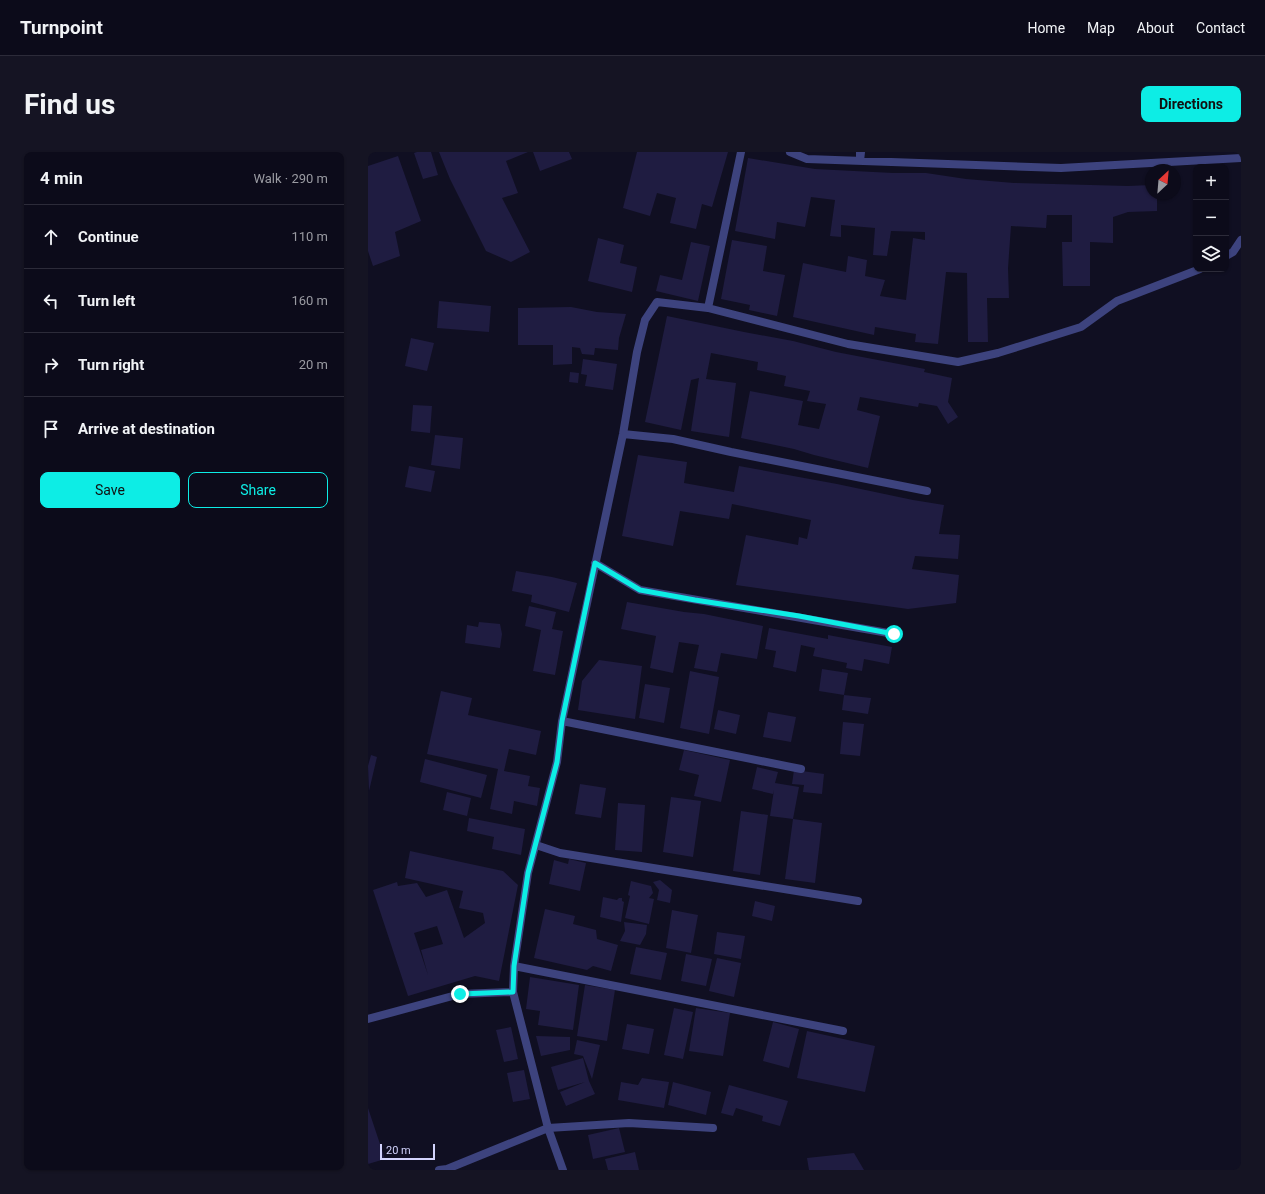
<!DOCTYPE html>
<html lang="en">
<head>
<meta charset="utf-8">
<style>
	body { margin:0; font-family:Roboto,sans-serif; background:#151423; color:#f1f3f6 }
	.controls { position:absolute; right:12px; top:12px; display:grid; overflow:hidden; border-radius:8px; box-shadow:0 1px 3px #0004 }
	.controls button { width:36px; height:36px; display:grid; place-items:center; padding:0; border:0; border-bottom:1px solid #2c2b39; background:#0c0b1a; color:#f1f3f6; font:20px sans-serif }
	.compass { position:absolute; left:777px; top:12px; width:36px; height:36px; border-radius:50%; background:#0c0b1a; box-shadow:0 1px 3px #0004; rotate:26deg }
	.scale { position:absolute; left:12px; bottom:10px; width:55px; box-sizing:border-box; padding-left:4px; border:2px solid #d2d3fc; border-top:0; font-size:11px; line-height:14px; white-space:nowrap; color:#d2d3fc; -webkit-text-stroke:3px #100f22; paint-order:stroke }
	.stop { position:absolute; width:12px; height:12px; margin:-9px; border:3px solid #0dede5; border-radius:50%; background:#fff }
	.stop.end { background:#0dede5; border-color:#fff; box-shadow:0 1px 4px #0008 }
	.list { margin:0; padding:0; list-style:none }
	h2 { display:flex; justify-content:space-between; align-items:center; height:52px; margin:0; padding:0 16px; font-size:17px }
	h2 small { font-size:13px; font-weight:400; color:#9a9ba2 }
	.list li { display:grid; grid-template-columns:26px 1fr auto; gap:12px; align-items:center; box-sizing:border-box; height:64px; padding:0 16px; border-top:1px solid #2c2b39 }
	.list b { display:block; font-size:15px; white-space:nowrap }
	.list em { font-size:13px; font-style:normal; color:#9a9ba2 }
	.actions { display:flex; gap:8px; padding:12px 16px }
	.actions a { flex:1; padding:9px 0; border:1px solid #0dede5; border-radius:8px; text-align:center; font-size:14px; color:#0dede5 }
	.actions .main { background:#0dede5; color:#111 }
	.icon { flex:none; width:22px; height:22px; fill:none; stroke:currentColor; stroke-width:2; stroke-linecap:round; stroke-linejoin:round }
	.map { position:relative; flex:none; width:873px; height:1018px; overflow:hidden; border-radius:8px }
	header { display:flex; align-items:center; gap:24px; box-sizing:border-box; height:56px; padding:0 20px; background:#0c0b1a; border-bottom:1px solid #2c2b39 }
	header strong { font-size:19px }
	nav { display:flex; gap:22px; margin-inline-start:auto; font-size:14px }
	.intro { display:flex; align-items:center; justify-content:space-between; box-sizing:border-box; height:96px; padding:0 24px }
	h1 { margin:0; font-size:28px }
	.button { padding:10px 18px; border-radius:8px; background:#0dede5; color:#111; font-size:14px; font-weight:700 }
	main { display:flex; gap:24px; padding:0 24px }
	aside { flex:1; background:#0c0b1a; border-radius:8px; box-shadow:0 1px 3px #0004 }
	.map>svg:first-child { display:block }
</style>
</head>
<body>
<header>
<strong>Turnpoint</strong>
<nav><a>Home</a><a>Map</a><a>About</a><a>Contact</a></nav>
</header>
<div class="intro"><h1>Find us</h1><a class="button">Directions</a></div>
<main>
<aside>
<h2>4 min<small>Walk · 290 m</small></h2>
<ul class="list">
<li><svg class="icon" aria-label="ahead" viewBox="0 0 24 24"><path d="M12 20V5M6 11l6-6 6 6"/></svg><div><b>Continue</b></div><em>110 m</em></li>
<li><svg class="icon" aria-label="left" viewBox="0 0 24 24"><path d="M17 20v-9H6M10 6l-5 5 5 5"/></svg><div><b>Turn left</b></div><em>160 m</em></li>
<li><svg class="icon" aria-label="right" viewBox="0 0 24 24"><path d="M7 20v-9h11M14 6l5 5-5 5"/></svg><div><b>Turn right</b></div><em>20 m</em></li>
<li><svg class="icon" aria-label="arrive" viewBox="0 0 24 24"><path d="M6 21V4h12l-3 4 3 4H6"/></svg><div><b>Arrive at destination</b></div></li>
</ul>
<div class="actions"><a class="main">Save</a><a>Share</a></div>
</aside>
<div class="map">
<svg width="873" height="1018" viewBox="0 0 873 1018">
	<rect width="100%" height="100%" fill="#100f22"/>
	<path fill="#1f1c41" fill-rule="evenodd" d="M49,0H63L70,23L55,27L46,1Z
		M71,0H160L138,9L150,41L134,46L162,100L143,110L118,99L82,27Z
		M165,0H201L204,7L172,19Z
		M269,0H360L344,55L334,52L328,77L302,71L308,46L289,41L282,64L255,56Z
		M30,4L53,69L27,80L32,104L5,114L0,99V14Z
		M380,6L447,17L525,21H558L598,27L646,31L760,34L783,33V42H789V59L760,60L745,65V91L722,90V134H695L694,90H704V63H679L678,76L643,74L640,116L641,146H619L620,190H600L599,121L578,120L570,192L547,190L548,182L507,175L506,183L425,165L435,111L478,120L480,104L499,108L497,124L517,128L512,144L538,148L545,86L557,88V80L523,79L519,104L505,103L507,76L473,73V85L462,84L467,48L443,45L437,75L409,70L407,87L367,79Z
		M230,86L256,93L252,111L269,115L264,140L220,129Z
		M364,88L399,94L395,119L417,123L409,164L381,158L382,153L353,147Z
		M323,90L342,94L330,149L288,139L292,123L314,128Z
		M71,149L123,154L121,180L69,176Z
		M203,155L229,160L258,162L251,186L250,198L227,196L226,203L214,202L212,196L204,195V212L185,213V193H150V156Z
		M299,164L376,180L425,189L468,200L557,217L556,220L584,226L580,250L590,265L580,272L569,254L551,251L550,255L492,245L489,258L512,264L500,316L446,303L426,297L373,286L382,239L435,249L430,273L451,277L458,252L439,249L442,239L416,234L418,224L389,218L390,210L343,201L338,227L368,231L361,285L323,279L331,226L323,228L313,278L277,270Z
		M43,186L66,191L59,219L37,214Z
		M215,207L249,212L245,238L217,234L219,223L213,222Z
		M202,220L211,221L210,231L201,230Z
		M45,253L64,254L62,281L43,279Z
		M67,283L95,286L92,317L63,313Z
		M270,303L319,310L316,331L366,340L371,314L469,332L545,348L576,353L571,382L592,383L590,407L547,404L544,417L591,423L588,451L540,457L368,433L378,383L430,393L431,385L439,387L443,368L364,352L361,367L312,359L305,394L254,384Z
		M41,314L67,319L63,340L37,335Z
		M148,419L184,425L209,431L201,460L163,450L164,443L144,439Z
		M259,450L316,460L336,462L395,474L389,507L353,501L349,520L326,516L331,493L311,490L305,521L282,516L288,484L253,477Z
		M161,454L188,460L184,477L195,479L187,523L165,519L173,478L157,474Z
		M111,470L132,472L134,482L132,496L97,491L99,473L110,475Z
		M401,476L460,487V483L524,495L521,512L496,507L494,519L478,516L479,511L445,504L447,496L433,493L428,520L405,515L408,499L397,497Z
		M231,508L274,514L267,567L210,558L214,529Z
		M454,517L480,521L476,543L451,539Z
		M322,519L351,525L341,582L312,576Z
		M277,532L302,536L296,571L271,566Z
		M73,539L104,546L100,563L173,579L168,603L141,597L136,619L162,624L160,634L172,636L169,654L146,649L144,662L122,657L130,617L59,602Z
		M476,543L503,546L500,562L474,558Z
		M350,558L372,563L368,582L346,577Z
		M400,560L428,565L423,590L395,585Z
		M475,570L496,572L492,604L472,602Z
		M316,598L362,608L353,650L326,644L331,623L311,618Z
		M3,603L9,605L1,639L0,614Z
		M57,607L119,623L113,646L52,630Z
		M389,615L410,620L407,631L431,635L425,667L402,664L406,638L405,642L384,637Z
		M426,618L456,622L454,642L435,640L436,633L424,632Z
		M212,632L238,636L233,666L207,662Z
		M79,640L103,646L99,664L75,658Z
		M303,645L333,649L325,705L295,700Z
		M250,651L277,653L274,700L247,698Z
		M373,659L400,663L392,723L365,719Z
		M101,666L157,677L153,703L124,697L126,685L99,679Z
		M425,667L454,671L447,731L417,727Z
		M42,699L135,719L150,733L131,829L107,824L40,844L5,738L29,730L30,734L49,731L58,745L79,738L96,786L117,771L115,761L91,756L95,739L37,726ZM69,774L75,792L53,798L60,823L46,781Z
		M201,707L218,711L212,739L181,732L186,708L200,712Z
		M292,728L304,738L302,751L289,748L291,738L285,730Z
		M263,729L283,734L285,741L281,746L286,747L281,772L257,766L262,744L260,743Z
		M235,745L249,748L251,746H254V749L256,750L253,770L232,765Z
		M387,749L407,754L404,769L384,764Z
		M177,757L207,764L205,772L228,778L229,787L250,793L243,819L225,814L219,818L166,806Z
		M304,758L330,763L323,801L298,796Z
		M256,770L279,773L278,782L272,793L252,789L257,779Z
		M349,780L377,784L373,807L346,802Z
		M268,795L299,801L293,828L262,822Z
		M318,802L344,807L338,834L313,829Z
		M349,806L373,811L366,845L341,839Z
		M162,825L211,833L205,878L170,873L172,859L158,857Z
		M217,833L247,838L239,889L209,884Z
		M306,856L325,860L315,907L296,903Z
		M328,856L362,861L355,904L321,899Z
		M405,870L431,877L421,916L395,909Z
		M259,872L286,877L281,902L254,897Z
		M143,875L150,907L136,910L128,878Z
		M439,879L507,894L497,940L429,926Z
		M168,884L202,885V898L173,904Z
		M209,888L232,893L224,927L215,904L206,902Z
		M215,906L221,929L227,942L198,954L192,940L217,930L190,938L183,915Z
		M156,918L162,947L145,950L139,921Z
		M274,926L301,930L296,956L250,948L253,930L270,933Z
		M305,930L343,940L338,963L300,953Z
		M361,933L420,949L412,974L394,969L395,964L368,956L365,964L353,961Z
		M0,956L17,1007L0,1012Z
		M251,976L257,1000L225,1007L220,983Z
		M267,1000L271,1018H240L237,1007Z
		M486,1001L496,1018H441L439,1006Z"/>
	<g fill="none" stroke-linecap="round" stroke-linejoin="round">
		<path stroke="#3d437e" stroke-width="8" d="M422,0L439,7L693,16L873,6
			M492,0V9L493,0
			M858,104L865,100L873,88
			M340,156L373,0
			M255,282L305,287L363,300L559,339
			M227,411L272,438L526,482
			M194,569L433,617
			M168,693L192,701L490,749
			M146,814L475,879
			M0,867L92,842L145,840
			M71,1018L79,1017L180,976L261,971L345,976
			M195,1018L180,976L145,840L146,814L160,721L189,610L194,569L255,282L269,200L277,168L289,150L340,156L480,192L590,210L630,201L713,175L749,149L832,117"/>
	</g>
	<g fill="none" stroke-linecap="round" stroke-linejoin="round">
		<path stroke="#0dede5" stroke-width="5" d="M92,842L145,840L146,814L160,721L189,610L194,569L227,411L272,438L327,448L431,464L526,482"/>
	</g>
</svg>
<div class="controls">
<button>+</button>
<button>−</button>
<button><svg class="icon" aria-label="layers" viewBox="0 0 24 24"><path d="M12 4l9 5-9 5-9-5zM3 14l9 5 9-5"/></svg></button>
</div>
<svg class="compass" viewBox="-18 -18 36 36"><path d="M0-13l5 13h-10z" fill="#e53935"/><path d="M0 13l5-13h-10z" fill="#9a9ba2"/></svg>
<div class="scale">20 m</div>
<div class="stop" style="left:526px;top:482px"></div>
<div class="stop end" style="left:92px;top:842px"></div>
</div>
</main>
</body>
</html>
